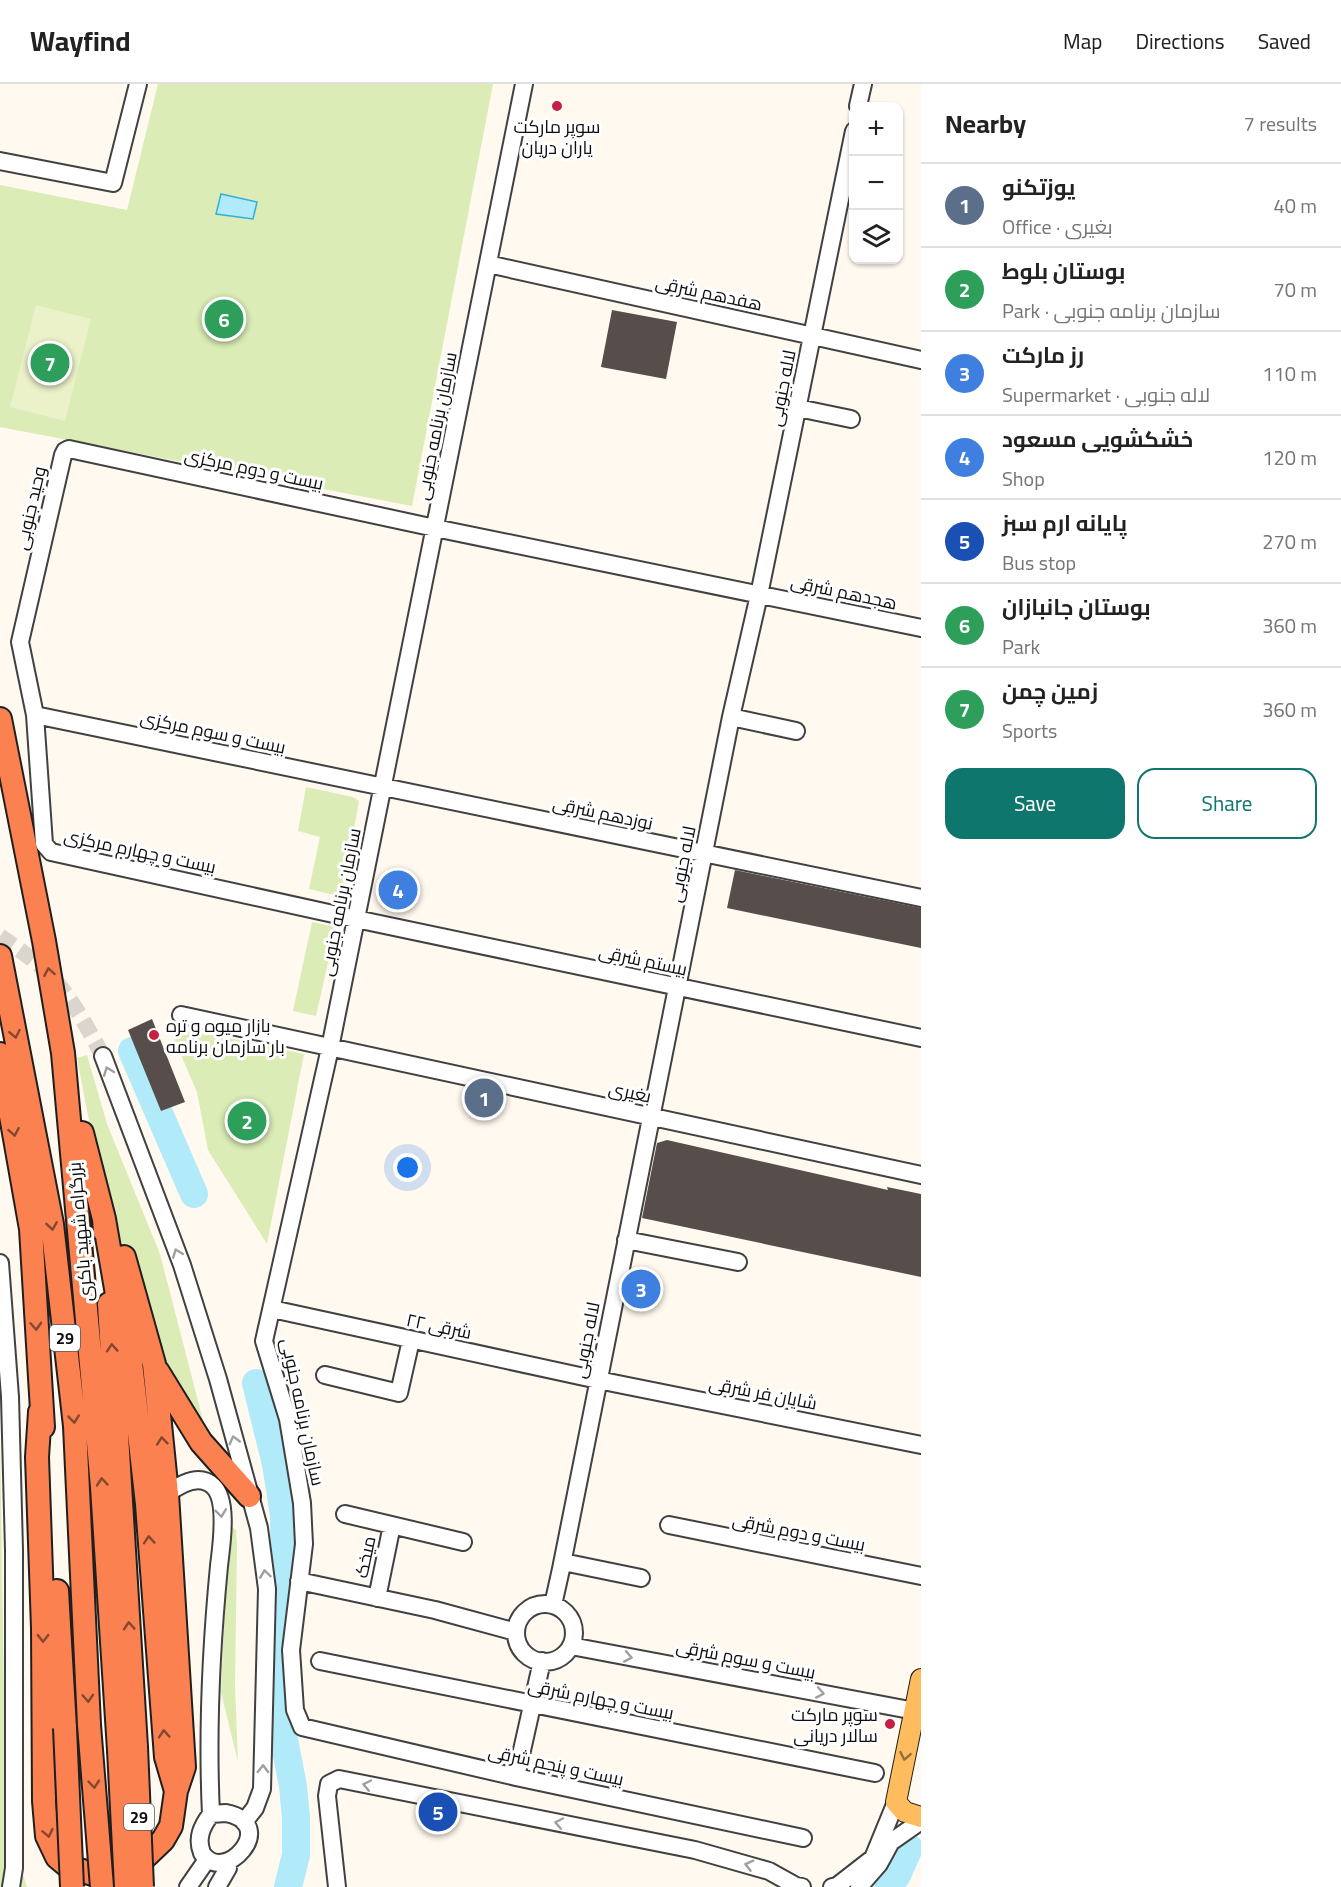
<!DOCTYPE html>
<html lang="en">
<head>
<meta charset="utf-8">
<style>
	body { margin:0; font-family:Georgia,Cairo,serif; background:#f6f6f6; color:#222 }
	.controls { position:absolute; right:18px; top:18px; display:grid; overflow:hidden; border-radius:12px; box-shadow:0 2px 4px #0004 }
	.controls button { width:54px; height:54px; display:grid; place-items:center; padding:0; border:0; border-bottom:2px solid #e0e0e0; background:#fff; color:#222; font:30px sans-serif }
	.you { position:absolute; left:408px; top:1084px; width:21px; height:21px; margin:-15px; border:4px solid #fff; border-radius:50%; background:#1a73e8; box-shadow:0 0 0 9px #1a73e833 }
	.badge { display:grid; place-items:center; width:39px; height:39px; border-radius:50%; background:#0f766e; color:#fff; font-size:20px; font-weight:700 }
	.pin { position:absolute; translate:-50% -50%; border:3px solid #fff; box-shadow:0 2px 6px #0006 }
	.list { margin:0; padding:0; list-style:none }
	h2 { display:flex; justify-content:space-between; align-items:center; height:78px; margin:0; padding:0 24px; font-size:26px }
	h2 small { font-size:20px; font-weight:400; color:#767676 }
	.list li { display:grid; grid-template-columns:39px 1fr auto; gap:18px; align-items:center; box-sizing:border-box; height:84px; padding:0 24px; border-top:2px solid #e0e0e0 }
	.list b { display:block; font-size:22px; white-space:nowrap }
	.list p { margin:0; font-size:20px; white-space:nowrap; color:#767676 }
	.list em { font-size:20px; font-style:normal; color:#767676 }
	.actions { display:flex; gap:12px; padding:18px 24px }
	.actions a { flex:1; padding:14px 0; border:2px solid #0f766e; border-radius:18px; text-align:center; font-size:21px; color:#0f766e }
	.actions .main { background:#0f766e; color:#fff }
	.icon { flex:none; width:33px; height:33px; fill:none; stroke:currentColor; stroke-width:2; stroke-linecap:round; stroke-linejoin:round }
	.map { position:relative; flex:none; width:921px; height:1803px; overflow:hidden }
	header { display:flex; align-items:center; gap:36px; box-sizing:border-box; height:84px; padding:0 30px; background:#fff; border-bottom:2px solid #e0e0e0 }
	header strong { font-size:28px }
	nav { display:flex; gap:33px; margin-inline-start:auto; font-size:21px }
	main { display:flex }
	aside { flex:1; background:#fff }
	.map>svg:first-child { display:block }
</style>
</head>
<body>
<header>
<strong>Wayfind</strong>
<nav><a>Map</a><a>Directions</a><a>Saved</a></nav>
</header>
<main>
<div class="map">
<svg width="921" height="1803" viewBox="0 0 921 1803">
	<rect width="100%" height="100%" fill="#fff9ef"/>
	<path fill="#dbecb6" d="M158,0H493L412,422L0,343V101L127,126Z
		M306,703L353,713L359,717L342,813L309,805L320,753L298,747Z
		M312,838L336,843L316,932L293,927Z
		M168,941L304,970L267,1160L208,1066L197,1008Z
		M87,971L107,1040L160,1170L204,1340L189,1335L158,1281L130,1179L108,1129L99,1089L77,974Z
		M0,1355L6,1741L27,1803H0Z
		M228,1440L236,1446L237,1460L235,1601L238,1678L221,1608Z"/>
	<path fill="#ebf2c9" d="M36,221L91,235L65,337L10,323Z"/>
	<path fill="#b1ebf9" stroke="#34b0d4" stroke-width="1.5" d="M221,110L257,118L253,135L216,130Z"/>
	<g fill="none" stroke-linecap="round" stroke-linejoin="round">
		<path stroke="#b1ebf9" stroke-width="28" d="M132,967L194,1110
			M256,1299L276,1380L284,1431L285,1488L275,1584L276,1615L293,1702L296,1734V1771L288,1803
			M888,1803L897,1791L909,1764"/>
	</g>
	<path fill="#574d4a" d="M612,226L677,238L666,295L601,283Z
		M735,786L921,824V864L727,824Z
		M152,935L185,1018L161,1027L128,946Z
		M667,1056L888,1106L887,1103L921,1110V1193L642,1134L657,1059Z"/>
	<g fill="none" stroke-linecap="round" stroke-linejoin="round">
		<path stroke="#dbd6cd" stroke-width="16" stroke-dasharray="16 8" stroke-linecap="butt" d="M0,852C18,865 37,877 52,893C73,916 88,945 103,972"/>
		<g stroke="#414141" stroke-width="20">
			<path id="minor" d="M524,0L330,964L264,1257L288,1335L302,1419L304,1460L291,1566L295,1626L302,1643L516,1693L803,1754
				M858,22L863,0
				M0,77L113,99L138,0
				M488,180L921,276
				M798,324L851,335
				M921,544L435,444L69,365L65,367L63,371L20,558L35,631L44,760L51,768L356,835L921,954
				M35,631L921,814
				M731,633L796,647
				M181,931L921,1091
				M103,972L182,1181L218,1295L259,1444L267,1505L262,1705L255,1724L244,1738
				M626,1156L738,1178
				M0,1179L10,1313L14,1466V1784L11,1803
				M272,1225L598,1296L921,1361
				M325,1291L399,1309L411,1256
				M167,1410C179,1401 199,1389 213,1402C229,1416 221,1464 219,1482C211,1565 207,1647 211,1730
				M345,1430L463,1458
				M669,1441L921,1492
				M563,1478L641,1494
				M299,1497L435,1526L516,1548
				M377,1514L392,1441
				M516 1549a29 29 0 1 1 58 0a29 29 0 1 1-58 0Z
				M553,1521L561,1485L731,633L759,511L854,47
				M571,1562L915,1627
				M320,1577L875,1689
				M516,1693L542,1577
				M226,1729C281,1740 223,1803 202,1769C196,1754 202,1742 211,1730Z
				M188,1803L206,1777
				M217,1803L228,1784
				M337,1803L327,1712L329,1700L339,1695L695,1766L769,1787L796,1802L802,1803
				M832,1803L837,1802L873,1774L896,1718
				M859,1803L879,1780L891,1758L921,1737"/>
		</g>
		<g stroke="#1f1f1f" stroke-width="22">
			<path id="major" d="M921,1595L896,1718L905,1728L921,1733"/>
		</g>
		<g stroke="#1f1f1f" stroke-width="26">
			<path id="highway" d="M0,635L44,857L63,969L102,1403L119,1666
				M0,872L52,1140L75,1342L89,1641
				M0,970L31,1145L43,1343
				M82,1049L104,1135L105,1148
				M124,1173L154,1280L167,1410L184,1683L177,1704
				M109,1220L136,1663
				M158,1288L201,1358L249,1412
				M40,1328L37,1373L43,1544L44,1717L47,1752L57,1773L69,1783L96,1791L123,1787L142,1776L163,1756L171,1742L176,1707L166,1673L147,1420L128,1252L119,1222L104,1135
				M57,1507L65,1644"/>
		</g>
		<use href="#minor" stroke="#fff" stroke-width="16"/>
		<use href="#major" stroke="#ffbc5f" stroke-width="20"/>
		<use href="#highway" stroke="#fb8151" stroke-width="22"/>
		<g stroke="#1f1f1f" stroke-width="26" stroke-linecap="butt">
			<path id="highway-bridge" d="M89,1641L102,1803
				M65,1644L72,1803
				M136,1663L142,1803
				M119,1666L126,1803"/>
		</g>
		<use href="#highway-bridge" stroke="#fb8151" stroke-width="22"/>
	</g>
	<defs><path id="oneway-chevron" d="M-2-3.5L2.5 0L-2 3.5" fill="none" stroke-width="1.6" stroke-linecap="round" stroke-linejoin="round" transform="scale(1.5)"/></defs>
	<g stroke="#844830">
		<use href="#oneway-chevron" transform="translate(49 888) rotate(-100)"/>
		<use href="#oneway-chevron" transform="translate(15 950) rotate(79)"/>
		<use href="#oneway-chevron" transform="translate(14 1048) rotate(80)"/>
		<use href="#oneway-chevron" transform="translate(52 1142) rotate(81)"/>
		<use href="#oneway-chevron" transform="translate(36 1242) rotate(87)"/>
		<use href="#oneway-chevron" transform="translate(112 1264) rotate(-94)"/>
		<use href="#oneway-chevron" transform="translate(74 1335) rotate(84)"/>
		<use href="#oneway-chevron" transform="translate(162 1357) rotate(-96)"/>
		<use href="#oneway-chevron" transform="translate(102 1398) rotate(-95)"/>
		<use href="#oneway-chevron" transform="translate(149 1456) rotate(-94)"/>
		<use href="#oneway-chevron" transform="translate(129 1542) rotate(-94)"/>
		<use href="#oneway-chevron" transform="translate(43 1554) rotate(90)"/>
		<use href="#oneway-chevron" transform="translate(88 1614) rotate(87)"/>
		<use href="#oneway-chevron" transform="translate(164 1650) rotate(-94)"/>
		<use href="#oneway-chevron" transform="translate(94 1700) rotate(85)"/>
		<use href="#oneway-chevron" transform="translate(48 1749) rotate(78)"/>
	</g>
	<g stroke="#9f9f9f">
		<use href="#oneway-chevron" transform="translate(108 987) rotate(-110)"/>
		<use href="#oneway-chevron" transform="translate(177 1169) rotate(-111)"/>
		<use href="#oneway-chevron" transform="translate(234 1356) rotate(-105)"/>
		<use href="#oneway-chevron" transform="translate(221 1429) rotate(83)"/>
		<use href="#oneway-chevron" transform="translate(265 1490) rotate(-98)"/>
		<use href="#oneway-chevron" transform="translate(628 1573) rotate(11)"/>
		<use href="#oneway-chevron" transform="translate(820 1609) rotate(11)"/>
		<use href="#oneway-chevron" transform="translate(263 1685) rotate(-89)"/>
		<use href="#oneway-chevron" transform="translate(367 1701) rotate(-168)"/>
		<use href="#oneway-chevron" transform="translate(559 1739) rotate(-168)"/>
		<use href="#oneway-chevron" transform="translate(749 1781) rotate(-165)"/>
	</g>
	<use stroke="#936e3b" href="#oneway-chevron" transform="translate(905 1672) rotate(101)"/>
	<g fill="#c51f44" stroke="#fff" stroke-width="2">
		<circle cx="557" cy="22" r="6"/>
		<circle cx="154" cy="951" r="6"/>
		<circle cx="890" cy="1640" r="6"/>
	</g>
	<g text-anchor="middle" dominant-baseline="central" stroke-width="6" stroke-linejoin="round" paint-order="stroke">
		<g fill="#fff" stroke="#565656" stroke-width="1.5">
			<rect x="50" y="1241" width="30" height="26" rx="4.5"/>
			<rect x="124" y="1720" width="30" height="26" rx="4.5"/>
		</g>
		<g font-size="16" font-weight="bold" fill="#0e0e0e">
			<text x="65" y="1254">29</text>
			<text x="139" y="1733">29</text>
		</g>
		<g font-size="18" fill="#0e0e0e" stroke="#fff">
			<text x="557" y="42">سوپر مارکت<tspan x="557" dy="21">یاران دریان</tspan></text>
			<text x="166" y="941" text-anchor="start">بازار میوه و تره<tspan x="166" dy="21">بار سازمان برنامه</tspan></text>
			<text x="878" y="1630" text-anchor="end">سوپر مارکت<tspan x="878" dy="21">سالار دریانی</tspan></text>
		</g>
		<g font-size="18" fill="#0e0e0e" stroke="#fff">
			<text transform="translate(709 209) rotate(12)">هفدهم شرقی</text>
			<text transform="translate(782 304) rotate(-79)">لاله جنوبی</text>
			<text transform="translate(436 342) rotate(-79)">سازمان برنامه جنوبی</text>
			<text transform="translate(254 385) rotate(12)">بیست و دوم مرکزی</text>
			<text transform="translate(30 424) rotate(-77)">وحید جنوبی</text>
			<text transform="translate(844 508) rotate(12)">هجدهم شرقی</text>
			<text transform="translate(213 648) rotate(12)">بیست و سوم مرکزی</text>
			<text transform="translate(603 729) rotate(12)">نوزدهم شرقی</text>
			<text transform="translate(140 767) rotate(12)">بیست و چهارم مرکزی</text>
			<text transform="translate(682 780) rotate(-79)">لاله جنوبی</text>
			<text transform="translate(340 818) rotate(-79)">سازمان برنامه جنوبی</text>
			<text transform="translate(643 876) rotate(12)">بیستم شرقی</text>
			<text transform="translate(630 1008) rotate(12)">بغیری</text>
			<text transform="translate(80 1148) rotate(-95)">بزرگراه شهید باکری</text>
			<text transform="translate(439 1242) rotate(12)">۲۲ شرقی</text>
			<text transform="translate(586 1256) rotate(-79)">لاله جنوبی</text>
			<text transform="translate(763 1309) rotate(11)">شایان فر شرقی</text>
			<text transform="translate(303 1328) rotate(78)">سازمان برنامه جنوبی</text>
			<text transform="translate(799 1448) rotate(11)">بیست و دوم شرقی</text>
			<text transform="translate(365 1473) rotate(-78)">میخک</text>
			<text transform="translate(746 1575) rotate(11)">بیست و سوم شرقی</text>
			<text transform="translate(601 1615) rotate(11)">بیست و چهارم شرقی</text>
			<text transform="translate(556 1681) rotate(12)">بیست و پنجم شرقی</text>
		</g>
	</g>
</svg>
<div class="controls">
<button>+</button>
<button>−</button>
<button><svg class="icon" aria-label="layers" viewBox="0 0 24 24"><path d="M12 4l9 5-9 5-9-5zM3 14l9 5 9-5"/></svg></button>
</div>
<div class="you"></div>
<div class="pin badge" style="left:484px;top:1014px;background:#5c6f8a">1</div>
<div class="pin badge" style="left:247px;top:1037px;background:#2e9e5b">2</div>
<div class="pin badge" style="left:641px;top:1205px;background:#3f7fe0">3</div>
<div class="pin badge" style="left:398px;top:806px;background:#3f7fe0">4</div>
<div class="pin badge" style="left:438px;top:1728px;background:#1a4fb4">5</div>
<div class="pin badge" style="left:224px;top:235px;background:#2e9e5b">6</div>
<div class="pin badge" style="left:50px;top:279px;background:#2e9e5b">7</div>
</div>
<aside>
<h2>Nearby<small>7 results</small></h2>
<ul class="list">
<li><span class="badge" style="background:#5c6f8a">1</span><div><b>یوزتکنو</b><p>Office · بغیری</p></div><em>40 m</em></li>
<li><span class="badge" style="background:#2e9e5b">2</span><div><b>بوستان بلوط</b><p>Park · سازمان برنامه جنوبی</p></div><em>70 m</em></li>
<li><span class="badge" style="background:#3f7fe0">3</span><div><b>رز مارکت</b><p>Supermarket · لاله جنوبی</p></div><em>110 m</em></li>
<li><span class="badge" style="background:#3f7fe0">4</span><div><b>خشکشویی مسعود</b><p>Shop</p></div><em>120 m</em></li>
<li><span class="badge" style="background:#1a4fb4">5</span><div><b>پایانه ارم سبز</b><p>Bus stop</p></div><em>270 m</em></li>
<li><span class="badge" style="background:#2e9e5b">6</span><div><b>بوستان جانبازان</b><p>Park</p></div><em>360 m</em></li>
<li><span class="badge" style="background:#2e9e5b">7</span><div><b>زمین چمن</b><p>Sports</p></div><em>360 m</em></li>
</ul>
<div class="actions"><a class="main">Save</a><a>Share</a></div>
</aside>
</main>
</body>
</html>
